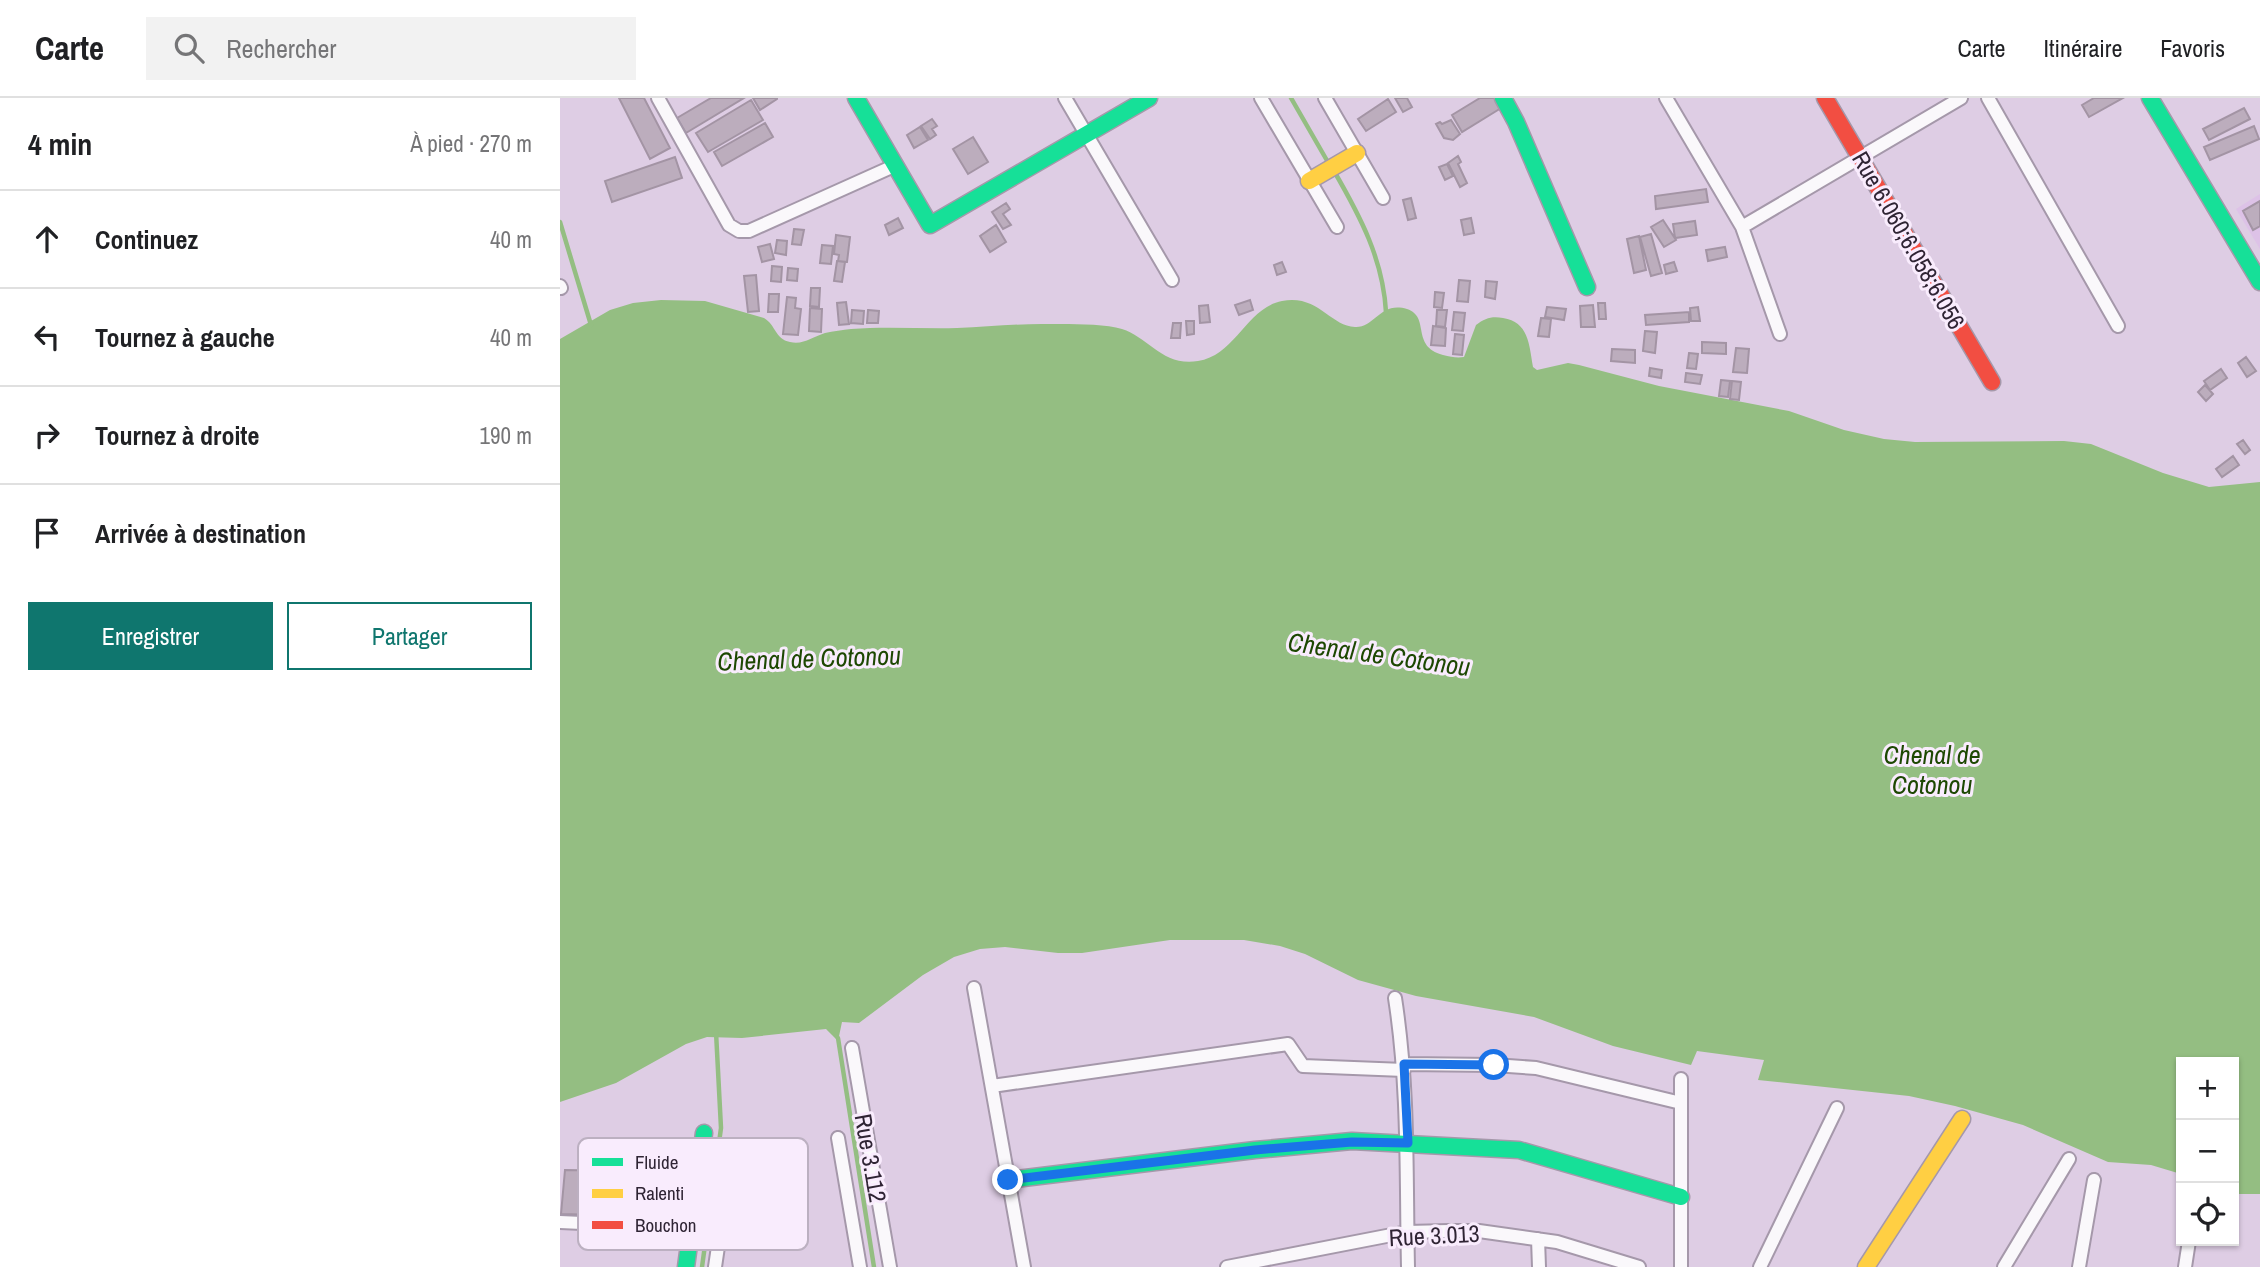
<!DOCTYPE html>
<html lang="fr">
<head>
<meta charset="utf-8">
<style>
	body { margin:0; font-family:"Archivo Narrow",sans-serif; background:#f2f2f2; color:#202124 }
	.controls { position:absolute; right:21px; bottom:21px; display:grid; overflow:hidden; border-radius:0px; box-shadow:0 2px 5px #0004 }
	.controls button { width:63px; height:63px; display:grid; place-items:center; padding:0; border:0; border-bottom:2px solid #e0e0e0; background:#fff; color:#202124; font:35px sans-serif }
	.stop { position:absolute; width:21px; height:21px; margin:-16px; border:5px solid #1a73e8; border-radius:50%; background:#fff }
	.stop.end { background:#1a73e8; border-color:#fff; box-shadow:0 2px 7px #0008 }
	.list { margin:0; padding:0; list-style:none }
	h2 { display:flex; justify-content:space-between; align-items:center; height:91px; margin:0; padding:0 28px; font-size:30px }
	h2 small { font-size:23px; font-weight:400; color:#757577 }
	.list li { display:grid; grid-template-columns:46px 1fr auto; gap:21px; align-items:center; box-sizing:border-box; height:98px; padding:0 28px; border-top:2px solid #e0e0e0 }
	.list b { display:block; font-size:26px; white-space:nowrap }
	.list em { font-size:23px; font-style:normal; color:#757577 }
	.actions { display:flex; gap:14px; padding:21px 28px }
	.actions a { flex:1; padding:16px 0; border:2px solid #0f766e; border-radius:0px; text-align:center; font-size:24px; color:#0f766e }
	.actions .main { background:#0f766e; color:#fff }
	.icon { flex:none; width:38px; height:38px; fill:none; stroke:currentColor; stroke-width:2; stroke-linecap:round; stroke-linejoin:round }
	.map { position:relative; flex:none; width:1700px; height:1169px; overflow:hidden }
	header { display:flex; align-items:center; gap:42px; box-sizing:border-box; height:98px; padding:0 35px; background:#fff; border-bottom:2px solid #e0e0e0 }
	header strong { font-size:33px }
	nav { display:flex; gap:38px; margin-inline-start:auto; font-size:24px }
	.search { width:490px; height:63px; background:#f2f2f2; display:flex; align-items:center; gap:18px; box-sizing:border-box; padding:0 24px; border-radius:0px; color:#757577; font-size:26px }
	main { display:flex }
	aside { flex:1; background:#fff }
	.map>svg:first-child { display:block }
</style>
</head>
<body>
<header>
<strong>Carte</strong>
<div class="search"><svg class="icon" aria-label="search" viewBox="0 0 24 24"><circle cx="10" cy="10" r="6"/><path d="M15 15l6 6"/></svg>Rechercher</div>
<nav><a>Carte</a><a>Itinéraire</a><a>Favoris</a></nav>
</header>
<main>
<aside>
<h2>4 min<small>À pied · 270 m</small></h2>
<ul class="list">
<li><svg class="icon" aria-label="ahead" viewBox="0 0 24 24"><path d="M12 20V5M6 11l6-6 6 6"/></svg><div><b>Continuez</b></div><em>40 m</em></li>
<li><svg class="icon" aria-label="left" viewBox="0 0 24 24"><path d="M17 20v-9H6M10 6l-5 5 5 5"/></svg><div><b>Tournez à gauche</b></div><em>40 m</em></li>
<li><svg class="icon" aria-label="right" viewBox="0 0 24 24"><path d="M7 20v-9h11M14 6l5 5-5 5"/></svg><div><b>Tournez à droite</b></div><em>190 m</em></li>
<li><svg class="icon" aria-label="arrive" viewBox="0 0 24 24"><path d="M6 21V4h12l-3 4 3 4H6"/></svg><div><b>Arrivée à destination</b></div></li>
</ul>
<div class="actions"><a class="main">Enregistrer</a><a>Partager</a></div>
</aside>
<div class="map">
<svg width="1700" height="1169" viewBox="0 0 1700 1169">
	<rect width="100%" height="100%" fill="#decde4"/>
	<path fill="#ddc2e7" d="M1700,96V151L1676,111Z"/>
	<path fill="#94be82" d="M101,202L145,203L204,220C216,227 215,241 230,244C244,247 252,239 265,235C273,233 283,232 291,231C326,228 362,231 397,230C426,229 454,226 482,226C503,226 542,225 562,231C588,239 603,269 638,263C676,257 686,210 722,203C758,196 770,228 795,229C815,230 820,203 847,211C871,219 850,248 883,257C891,259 897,260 904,259L916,227C925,220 932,218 943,220C969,224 969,247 973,269L977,272L1008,265L1019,267L1099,288L1229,313L1284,332L1324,341L1355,344L1504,343L1531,346L1603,375L1649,389L1700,384V1096H1674V964H1621V1076L1591,1067L1548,1064L1463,1027L1395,1008L1349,998L1198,982L1204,962L1137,953L1131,967L1053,948L974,919L856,898L798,882L745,856L720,848L684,842H610L522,855H498L445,849L420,851L394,859L363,877L299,925L282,924L278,943L266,931L182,940L147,939L126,946L56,985L0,1004V241L50,212L73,205Z"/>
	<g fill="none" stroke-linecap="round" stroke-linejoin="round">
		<path stroke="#94be82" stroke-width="4.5" d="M731,0L769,66
			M774,73C800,118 823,161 826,214
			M0,124L31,227
			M278,940L314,1169
			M142,1169L161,1030L156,934"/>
	</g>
	<path fill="#bcadbd" stroke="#a394a4" stroke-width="2" d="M59,0H84L110,50L90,61Z
		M151,0H184L126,35L117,20Z
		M193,0H217V1L200,12Z
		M835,0H847L852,9L843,14Z
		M920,0H942L946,7L902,34L892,17Z
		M1534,0H1563L1529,19L1522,7Z
		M828,1L836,14L806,33L798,21Z
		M191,2L203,22L148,54L136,35Z
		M1684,10L1690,21L1649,42L1643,31Z
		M372,21L377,28L372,31L376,37L370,41L361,28Z
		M891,22L900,36L893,42L884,40L876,26L880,24L882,26Z
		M205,25L213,39L162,68L154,54Z
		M1694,28L1699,41L1650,62L1644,49Z
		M360,29L368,42L354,50L347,37Z
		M413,39L428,64L408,76L393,51Z
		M898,58L901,64L898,66L907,85L900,89L888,65Z
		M115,59L122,80L52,104L45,83Z
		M887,66L893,78L885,82L879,69Z
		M1146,91L1148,104L1096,111L1095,98Z
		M851,100L856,120L848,122L843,102Z
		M1700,103V128L1693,132L1683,113Z
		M446,105L450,111L443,116L451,127L443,131L432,114Z
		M338,120L343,130L329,137L325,127Z
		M911,120L914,135L904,137L901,122Z
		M1103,122L1116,142L1104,149L1091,129Z
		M1135,123L1137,137L1115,140L1113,126Z
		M436,127L446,144L430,154L420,138Z
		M234,131L244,132L241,147L232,146Z
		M1091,136L1102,175L1091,178L1080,139Z
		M276,137L290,139L287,164L278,163L279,157L274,156Z
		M1079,138L1086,172L1074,175L1067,141Z
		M217,142L227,143L226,157L215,155Z
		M210,146L214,161L202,164L198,149Z
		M262,147L273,148L271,166L260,165Z
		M1165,149L1167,159L1148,163L1146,152Z
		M277,163L285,164L282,184L274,183Z
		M722,164L726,174L717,177L714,167Z
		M1114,164L1117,173L1106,176L1104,167Z
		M212,168L222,169L221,184L211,183Z
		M228,170L238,171L237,183L227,182Z
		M196,177L199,213L188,214L184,178Z
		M899,182L910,183L908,204L897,203Z
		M926,183L937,184L935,201L925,199Z
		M251,190H260L259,209L250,208Z
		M875,194L884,195L882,210L874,209Z
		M209,196H219L218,214H208Z
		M227,199L236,200L235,210L241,211L238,237L223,236Z
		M690,202L693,212L679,217L675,207Z
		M286,204L289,226L279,227L277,205Z
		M1038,205H1045L1046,221H1039Z
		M648,207L650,224L640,225L639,208Z
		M1033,207L1035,229H1021L1020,208Z
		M987,209L1006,211L1004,222L985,219Z
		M1138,209L1140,223H1131L1130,210Z
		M250,210L262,211L261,234L249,233Z
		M292,212L304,213L303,226L291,225Z
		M308,212L319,213L318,225H307Z
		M877,212H887L885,229L876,228Z
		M894,214L905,215L903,233L892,232Z
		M1129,214V224L1086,227L1085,217Z
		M981,220L991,221L989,239L978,238Z
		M626,223H634V236L627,237Z
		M613,225H621L620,240H611Z
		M873,228L886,230L885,248L871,247Z
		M1085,233L1097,234L1095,255L1083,253Z
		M895,236L904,237L902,257L893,256Z
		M1142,244L1166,245V256L1142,255Z
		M1176,250L1189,251L1187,275L1173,274Z
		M1052,251L1075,252V265L1051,263Z
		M1129,255L1138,256L1136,271L1127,270Z
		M1686,259L1696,273L1687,279L1678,265Z
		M1090,270L1102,272L1101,280L1089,278Z
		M1661,271L1667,280L1650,292L1644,283Z
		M1126,275L1142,277L1140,286L1125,284Z
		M1161,282L1170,283L1168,299L1159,298Z
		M1172,283L1181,284L1179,302L1170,301Z
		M1645,287L1653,296L1646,303L1638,294Z
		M1683,342L1690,352L1685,356L1677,346Z
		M1673,358L1679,367L1662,379L1656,371Z
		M5,1072L126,1074L121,1119L1,1116Z"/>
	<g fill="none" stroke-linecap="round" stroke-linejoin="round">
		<g stroke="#a598aa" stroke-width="16">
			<path id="street" d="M98,0L169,127L179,133H189L336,67
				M505,0L612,182
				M701,0L777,129
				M765,0L823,100
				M1106,0L1182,129L1220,236
				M1428,0L1558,228
				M1182,129L1401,0
				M0,188L1,190
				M414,890L464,1169
				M835,900C849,990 846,1079 848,1169
				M292,950L330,1169
				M844,966L934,967L976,970L1121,1005
				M1121,981V1169
				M432,988L728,946L743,968L844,972
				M278,1040L300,1169
				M0,1124L131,1130
				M978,1141L979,1169
				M155,1169L173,1047
				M667,1169L847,1134L889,1133H919L997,1144L1079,1169
				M1200,1169L1277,1010
				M1444,1169L1509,1061
				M1519,1169L1534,1082
				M1625,1169L1629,1143"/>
		</g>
		<g stroke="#a598aa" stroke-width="19">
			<path id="fast" d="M296,0L370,127L589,0
				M943,0L956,24L1027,189
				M1590,0L1700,184
				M448,1082L695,1052L792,1043L959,1052L1121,1099
				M126,1169L144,1035"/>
		</g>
		<g stroke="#a598aa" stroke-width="19">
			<path id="slow" d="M749,83L797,55
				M1306,1169L1402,1021"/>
		</g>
		<g stroke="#a598aa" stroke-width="19">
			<path id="jam" d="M1265,0L1432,284"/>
		</g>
		<use href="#street" stroke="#faf8fb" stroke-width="12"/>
		<use href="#fast" stroke="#16e098" stroke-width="16"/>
		<use href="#slow" stroke="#ffcf43" stroke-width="16"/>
		<use href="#jam" stroke="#f24e42" stroke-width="16"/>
	</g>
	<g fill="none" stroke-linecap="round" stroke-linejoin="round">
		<path stroke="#1a73e8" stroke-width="9" d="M448,1082L695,1052L792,1044L848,1045L844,966L934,967"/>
	</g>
	<g text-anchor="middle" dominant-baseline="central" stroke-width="6" stroke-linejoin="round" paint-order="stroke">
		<g font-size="24" fill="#2f2434" stroke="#f9ecfd">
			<text transform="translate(1349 142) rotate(60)">Rue 6.060;6.058;6.056</text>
			<text transform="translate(311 1060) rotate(80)">Rue 3.112</text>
			<text transform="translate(874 1137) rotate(-3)">Rue 3.013</text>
		</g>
		<g font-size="26" font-style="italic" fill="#1d4802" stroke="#f9ecfd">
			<text transform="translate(819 556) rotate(8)">Chenal de Cotonou</text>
			<text transform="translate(249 560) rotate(-2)">Chenal de Cotonou</text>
			<text x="1372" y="656">Chenal de<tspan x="1372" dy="30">Cotonou</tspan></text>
		</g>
	</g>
	<rect x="18" y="1040" width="230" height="112" rx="10" fill="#f9ecfd" stroke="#bcb0c1" stroke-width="2"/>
	<rect x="32" y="1060" width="31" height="8" fill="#16e098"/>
	<rect x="32" y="1091" width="31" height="9" fill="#ffcf43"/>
	<rect x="32" y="1123" width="31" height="8" fill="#f24e42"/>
	<g font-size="19" fill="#2f2434">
		<text x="75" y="1071">Fluide</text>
		<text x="75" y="1102">Ralenti</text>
		<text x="75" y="1134">Bouchon</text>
	</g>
</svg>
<div class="controls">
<button>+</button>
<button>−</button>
<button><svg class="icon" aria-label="locate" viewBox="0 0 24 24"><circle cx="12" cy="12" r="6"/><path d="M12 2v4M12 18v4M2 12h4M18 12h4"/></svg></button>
</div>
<div class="stop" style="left:934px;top:967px"></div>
<div class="stop end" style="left:448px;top:1082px"></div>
</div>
</main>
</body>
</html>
